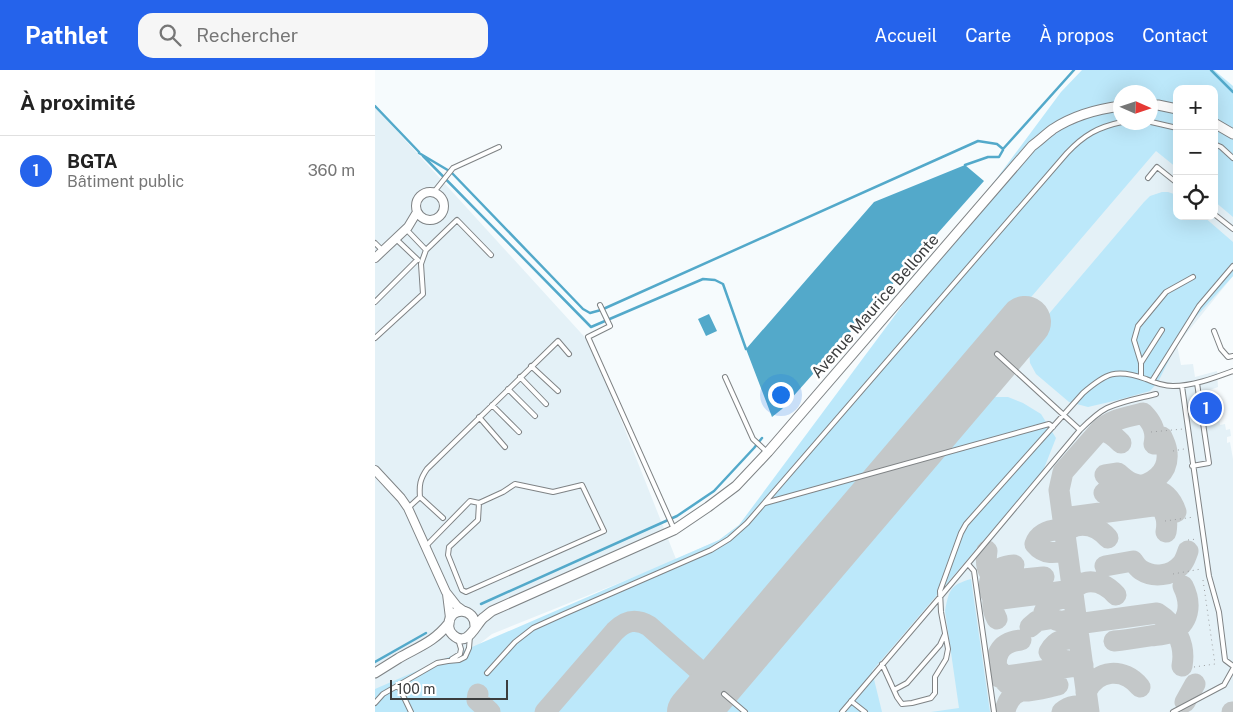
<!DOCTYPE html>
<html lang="fr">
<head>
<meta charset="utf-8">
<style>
	body { margin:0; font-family:"Public Sans",sans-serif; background:#f6f6f6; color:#222 }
	.controls { position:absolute; right:15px; top:15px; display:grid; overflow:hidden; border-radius:10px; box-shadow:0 5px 20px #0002 }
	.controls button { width:45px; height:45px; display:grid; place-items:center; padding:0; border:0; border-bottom:1px solid #e0e0e0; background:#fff; color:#222; font:25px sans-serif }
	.compass { position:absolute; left:738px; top:15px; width:45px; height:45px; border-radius:50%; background:#fff; box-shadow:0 5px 20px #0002; rotate:93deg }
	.scale { position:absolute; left:15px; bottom:12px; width:118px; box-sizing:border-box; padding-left:5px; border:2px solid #3b3d3e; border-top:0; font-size:14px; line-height:18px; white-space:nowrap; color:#3b3d3e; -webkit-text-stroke:4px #fff; paint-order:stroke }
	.you { position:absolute; left:405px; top:324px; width:18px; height:18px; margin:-12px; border:4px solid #fff; border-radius:50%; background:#1a73e8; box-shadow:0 0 0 8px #1a73e833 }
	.badge { display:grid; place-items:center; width:32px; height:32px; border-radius:50%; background:#2563eb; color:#fff; font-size:16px; font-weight:700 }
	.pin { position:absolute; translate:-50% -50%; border:2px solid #fff; box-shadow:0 1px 5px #0006 }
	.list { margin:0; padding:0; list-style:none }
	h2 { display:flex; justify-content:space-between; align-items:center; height:65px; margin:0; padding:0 20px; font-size:21px }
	h2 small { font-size:16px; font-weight:400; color:#767676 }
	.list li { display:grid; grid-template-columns:32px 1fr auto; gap:15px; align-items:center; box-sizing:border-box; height:70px; padding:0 20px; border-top:1px solid #e0e0e0 }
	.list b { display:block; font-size:19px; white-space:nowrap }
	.list p { margin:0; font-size:16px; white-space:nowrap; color:#767676 }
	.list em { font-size:16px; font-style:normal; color:#767676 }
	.icon { flex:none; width:28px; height:28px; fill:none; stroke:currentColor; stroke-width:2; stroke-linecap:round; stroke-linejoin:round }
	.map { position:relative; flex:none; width:858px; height:642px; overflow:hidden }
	header { display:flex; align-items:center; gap:30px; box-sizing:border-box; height:70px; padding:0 25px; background:#2563eb; color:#fff }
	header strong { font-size:24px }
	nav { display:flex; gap:28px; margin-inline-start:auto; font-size:18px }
	.search { width:350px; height:45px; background:#f6f6f6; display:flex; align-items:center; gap:12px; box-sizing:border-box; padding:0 18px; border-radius:15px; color:#767676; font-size:19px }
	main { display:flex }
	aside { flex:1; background:#fff }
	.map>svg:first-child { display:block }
</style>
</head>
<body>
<header>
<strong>Pathlet</strong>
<div class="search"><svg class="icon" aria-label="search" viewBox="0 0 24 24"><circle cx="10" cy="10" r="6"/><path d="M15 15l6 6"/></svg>Rechercher</div>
<nav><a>Accueil</a><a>Carte</a><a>À propos</a><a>Contact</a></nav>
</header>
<main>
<aside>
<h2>À proximité<small></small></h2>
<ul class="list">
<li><span class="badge">1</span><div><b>BGTA</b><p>Bâtiment public</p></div><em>360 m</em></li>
</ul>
</aside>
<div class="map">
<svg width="858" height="642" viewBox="0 0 858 642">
	<rect width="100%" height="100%" fill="#f6fbfd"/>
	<path fill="#e4f1f7" d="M0,37L216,274L301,489L344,470L364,455L746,52H776L802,50V146H839V66L858,81V206L802,275L806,295L818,294L820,307L842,301L843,317L835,320L836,325H838V331L842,330L845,355L850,354L851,360L855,359L856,366L852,367V373L855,372L858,389V642H49L279,499L117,564L17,642H0Z"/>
	<path fill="#bce8fa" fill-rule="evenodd" d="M707,0H839L858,16V147L839,131V19H802V98L781,81L347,589C340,593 336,595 328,593L278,552C263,544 253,544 239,555L163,642H0V619L344,470L364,455L686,22ZM746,22H776V52H746Z
		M787,122H793L802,125V146H828L858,172V206L799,271L795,288L783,312L775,321L743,330L713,337L694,332L661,304L655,293L654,282L656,272L661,259L769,132L775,126Z
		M620,327H633L648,333L666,344L681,368L668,401L497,601L507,642H334L561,375H563C580,356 595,337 620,327Z
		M596,509L615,642H556L584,638L570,541C574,520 575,515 596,509Z
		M258,557H264L272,561L320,602C328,619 312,630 302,642H179L250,560Z"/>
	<path fill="#53a9ca" d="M590,95L609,111L407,339L397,347L371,279L499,132Z
		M334,244L342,261L331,266L323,249Z"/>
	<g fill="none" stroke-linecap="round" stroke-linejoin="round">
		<path stroke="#53a9ca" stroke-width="2.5" d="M836,0L858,22
			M0,36L44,82
			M44,83L76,102L208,239L215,243L226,240L603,71L622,74L628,79L699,0
			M48,86L216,257L328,209L340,210L348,214L371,279
			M590,95L613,87H624L628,80
			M106,534L302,446L339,421L379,378L387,368
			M0,592L51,563"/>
		<path stroke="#c4c8c9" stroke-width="21" d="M725,360C734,362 739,366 746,373
			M730,405L743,403C753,412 757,415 771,416
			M759,417C777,415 794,403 792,383C792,377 789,372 787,367
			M729,423C756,419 790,407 801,442
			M688,448L785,435C791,444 793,451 791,462
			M692,479C681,484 669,485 660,474C663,465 672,460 682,460C683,460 689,461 690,460C694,460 698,457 701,456C714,453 725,459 733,468
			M612,481C610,494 612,506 626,511
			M639,495C619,496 607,512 619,530L698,520
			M730,496L758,491C760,494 763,498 766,500C778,508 797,506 806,495C810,491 811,486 813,481
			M698,519C701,517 705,514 708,513C721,509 733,516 741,525
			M694,528C682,528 674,531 669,542C680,552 687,554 701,547
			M622,549C618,542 617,537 618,529C621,508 652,509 669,507
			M702,554L782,543C801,555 811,574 807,596
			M655,557L662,551L674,549
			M646,570C624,572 617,587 624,607L708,595
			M739,571C751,570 763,568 775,566C781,565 788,565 794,563C815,554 817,534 808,516
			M704,589C692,594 682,589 674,582C681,569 691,568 704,569
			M625,601C627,611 636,619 647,621C656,622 673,617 683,615
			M326,602C339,608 346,604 357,597
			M711,622C722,599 749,597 765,617
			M103,624L102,630L115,642
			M810,632L820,614
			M170,642L240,561C250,551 261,548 274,556L333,608C336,618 331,625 326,633
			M630,642C632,627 642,620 656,618
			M687,642C695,635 703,635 713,637
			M714,642L684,420L688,402L725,360C736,349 753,347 768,343C777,352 782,361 779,374
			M857,642H858"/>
		<path stroke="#c4c8c9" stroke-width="52" d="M318,642L650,252"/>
		<g stroke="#7f8385" stroke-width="6">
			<path id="service" d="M776,52L802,58
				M839,74L846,77L858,88
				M773,108L782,97L802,113
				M59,122L78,98L124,77
				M839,144L858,159
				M31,159L51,180
				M21,169L43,190
				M0,173L8,181
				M0,232L42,190
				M225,235L235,256L213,267L299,459
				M839,261L846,279L853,287L858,286
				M0,268L48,224L46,194L51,180L82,150L116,185
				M622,284L705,360
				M766,293L787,260
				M156,296L183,321
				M145,307L171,334
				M350,307L378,369L392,382
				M766,307V293L759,270L763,256L791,222L818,207
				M777,311L824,236L858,196
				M807,316L834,506L844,542L850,590L858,596
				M133,319L160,346
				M117,335L144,362
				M104,347L130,377
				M817,396L834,393L822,313
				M45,427C44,415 45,409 52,399L183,271L194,284
				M390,433L674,354L678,357
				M33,438L45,427L68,448
				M51,476L95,431L104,433L128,422L140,414L178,422L207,415L229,461L91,522L87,520L73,485L74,477L103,450L104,433
				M593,494L599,501L619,642
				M77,589L85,584L86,579L83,569
				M507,594L522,627L527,634L537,633L556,628L560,623V607L571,589L573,579L566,542L565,521L586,463L591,454L708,323C731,303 741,298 771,309C780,313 788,316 798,316C818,316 839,308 858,301
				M112,603L140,572L158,558L189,544L336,480L354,469L372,453L692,83C709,65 723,57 747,52
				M23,615L36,642
				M519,620L532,613L565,575L570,564
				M349,624L370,642
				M476,631L490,642
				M0,633L8,624L62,593L73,591L84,590L90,587L94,578L95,566
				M467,642L565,527L705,360C713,352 722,343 732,338C747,331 765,328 781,324
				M798,642L849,615L858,599"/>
		</g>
		<g stroke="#7f8385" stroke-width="10">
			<path id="minor" d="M41 136a14 14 0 1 1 28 0a14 14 0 1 1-28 0Z
				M0,188L33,157L42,142
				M0,400L26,428L33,438L71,522L82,536L89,541
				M72,524L75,548"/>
		</g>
		<g stroke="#7f8385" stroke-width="11">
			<path id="tertiary" d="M776,35H783L802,39
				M839,53L858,64
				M100,557C101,537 74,536 74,554C73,558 75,562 78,565C92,578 100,556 108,548C111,546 114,543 117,541L299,460L333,437L361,416L393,382L657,76C664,71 671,64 678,59C698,46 722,39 746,36
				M0,603C8,598 16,593 24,588C45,576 59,572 74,553"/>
		</g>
		<path stroke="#9c9fa1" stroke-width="1" stroke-dasharray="1 4" stroke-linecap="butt" d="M776,362L808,359
			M798,381L809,379
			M790,451L819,447
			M813,470L822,469
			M798,504L826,499
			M819,597L840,594L828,510"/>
		<use href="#service" stroke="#fff" stroke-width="4"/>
		<use href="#minor" stroke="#fff" stroke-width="8"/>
		<use href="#tertiary" stroke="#fff" stroke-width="9"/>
	</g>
	<g text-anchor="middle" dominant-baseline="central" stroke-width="5" stroke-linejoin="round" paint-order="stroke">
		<g font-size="16" fill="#3b3d3e" stroke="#fff">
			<text transform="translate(500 236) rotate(-49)">Avenue Maurice Bellonte</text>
		</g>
	</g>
</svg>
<div class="controls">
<button>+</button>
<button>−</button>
<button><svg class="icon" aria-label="locate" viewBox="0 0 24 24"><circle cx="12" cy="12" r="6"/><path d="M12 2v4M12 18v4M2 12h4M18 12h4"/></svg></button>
</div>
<svg class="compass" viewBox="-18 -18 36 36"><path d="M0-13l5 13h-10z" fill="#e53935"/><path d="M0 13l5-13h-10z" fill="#767676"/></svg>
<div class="scale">100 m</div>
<div class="you"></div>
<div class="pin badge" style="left:831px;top:338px">1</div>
</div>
</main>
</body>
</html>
